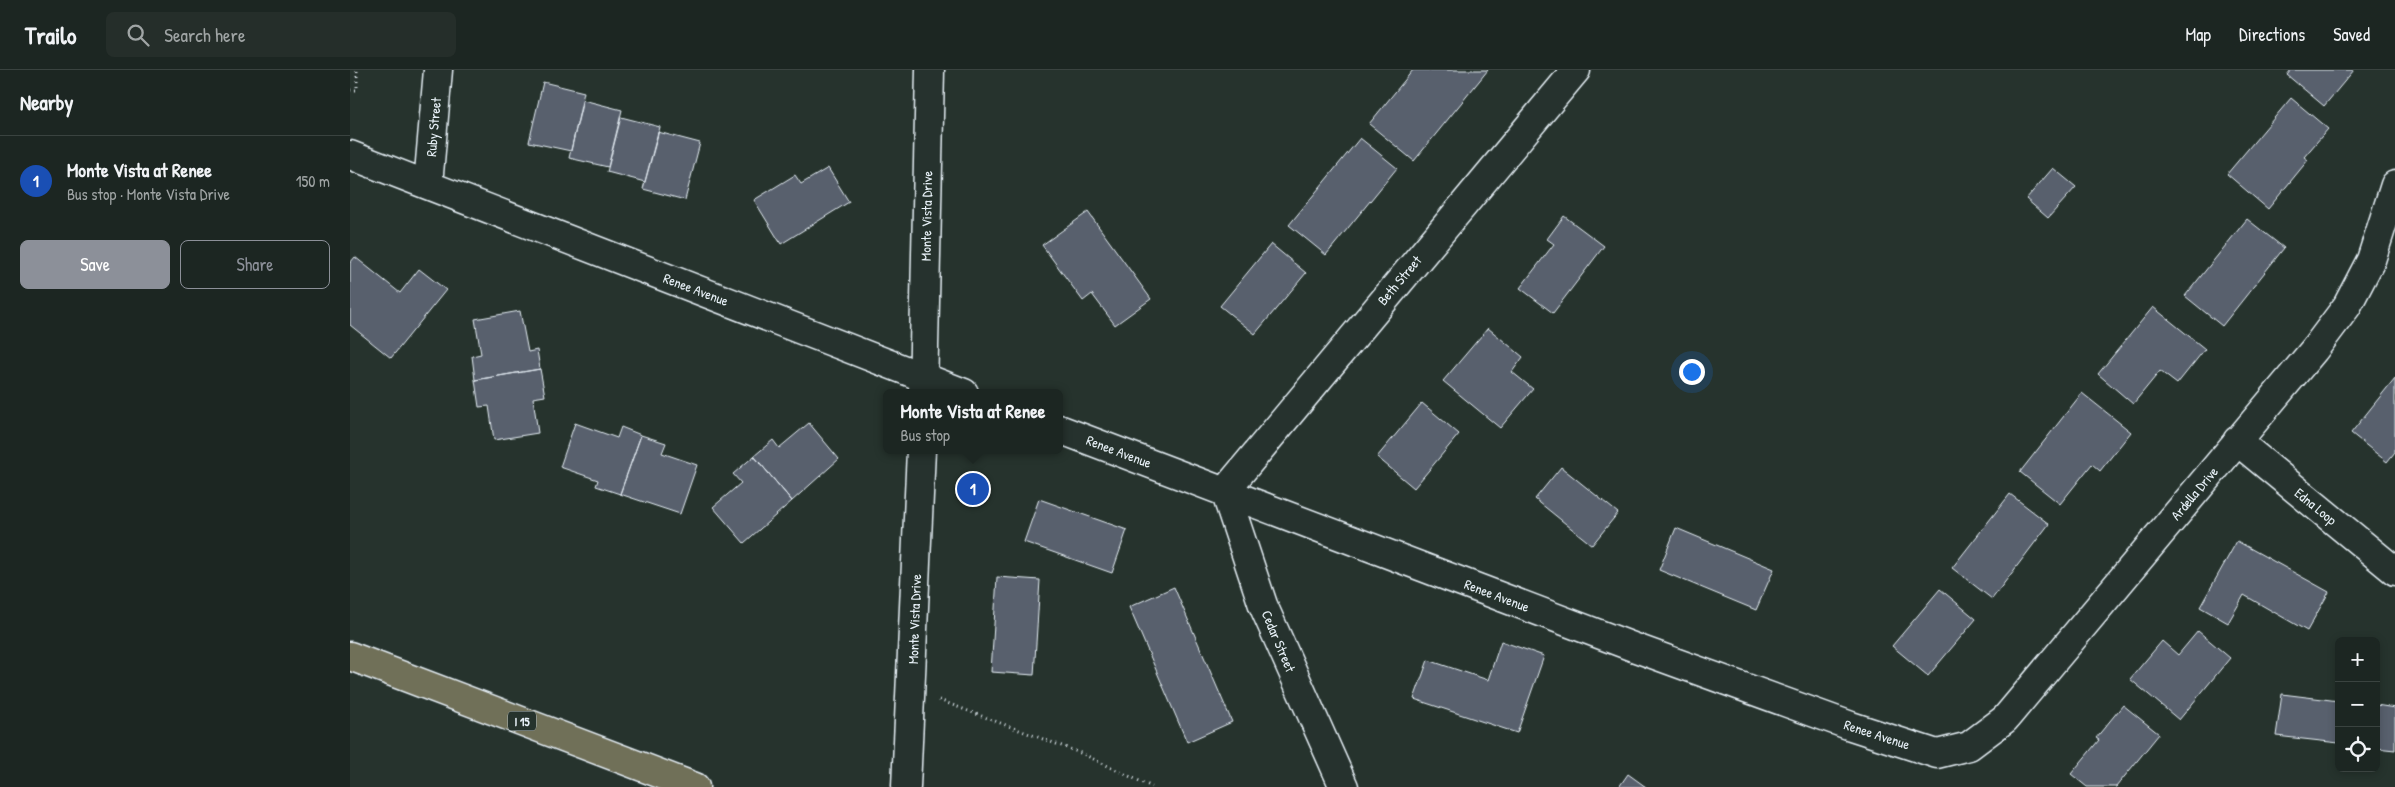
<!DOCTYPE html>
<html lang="en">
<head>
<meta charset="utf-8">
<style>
	body { margin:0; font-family:"Patrick Hand",sans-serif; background:#252e2a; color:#f1f3f6 }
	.controls { position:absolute; right:15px; bottom:15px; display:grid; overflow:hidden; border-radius:8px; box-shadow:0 2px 8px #0003 }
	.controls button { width:45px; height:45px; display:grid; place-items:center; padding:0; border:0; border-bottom:1px solid #3a4340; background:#1c2622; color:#f1f3f6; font:25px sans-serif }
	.you { position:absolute; left:1341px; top:301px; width:18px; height:18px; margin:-12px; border:4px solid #fff; border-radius:50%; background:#1a73e8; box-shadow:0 0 0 8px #1a73e833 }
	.badge { display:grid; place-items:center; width:32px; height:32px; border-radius:50%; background:#8c9099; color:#fff; font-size:16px; font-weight:700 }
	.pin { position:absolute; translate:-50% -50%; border:2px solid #fff; box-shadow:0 1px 5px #0006 }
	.popup { position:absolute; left:533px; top:319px; width:180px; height:65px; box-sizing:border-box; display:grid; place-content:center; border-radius:8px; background:#1c2622; filter:drop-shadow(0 1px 4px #0005); font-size:16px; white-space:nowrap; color:#a0a5a5 }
	.popup b { font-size:19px; color:#f1f3f6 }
	.popup::after { content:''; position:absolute; left:50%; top:100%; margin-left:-10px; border:10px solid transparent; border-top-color:#1c2622 }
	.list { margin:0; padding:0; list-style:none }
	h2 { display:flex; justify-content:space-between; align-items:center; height:65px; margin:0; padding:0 20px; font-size:21px }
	h2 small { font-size:16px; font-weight:400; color:#a0a5a5 }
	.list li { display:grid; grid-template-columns:32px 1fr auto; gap:15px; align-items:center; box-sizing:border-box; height:90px; padding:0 20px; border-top:1px solid #3a4340 }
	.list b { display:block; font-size:19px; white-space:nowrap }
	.list p { margin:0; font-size:16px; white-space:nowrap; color:#a0a5a5 }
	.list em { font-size:16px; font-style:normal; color:#a0a5a5 }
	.actions { display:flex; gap:10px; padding:15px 20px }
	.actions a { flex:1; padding:11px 0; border:1px solid #8c9099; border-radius:8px; text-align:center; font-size:18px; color:#8c9099 }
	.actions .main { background:#8c9099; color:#fff }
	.icon { flex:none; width:28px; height:28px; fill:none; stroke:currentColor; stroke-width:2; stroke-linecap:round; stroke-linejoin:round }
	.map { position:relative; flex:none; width:2045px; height:717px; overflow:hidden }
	header { display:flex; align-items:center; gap:30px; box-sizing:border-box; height:70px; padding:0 25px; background:#1c2622; border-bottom:1px solid #3a4340 }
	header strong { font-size:24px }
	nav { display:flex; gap:28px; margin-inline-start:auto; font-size:18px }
	.search { width:350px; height:45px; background:#252e2a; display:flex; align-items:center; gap:12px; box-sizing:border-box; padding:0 18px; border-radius:8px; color:#a0a5a5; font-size:19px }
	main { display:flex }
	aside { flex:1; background:#1c2622 }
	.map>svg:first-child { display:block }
</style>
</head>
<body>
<header>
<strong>Trailo</strong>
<div class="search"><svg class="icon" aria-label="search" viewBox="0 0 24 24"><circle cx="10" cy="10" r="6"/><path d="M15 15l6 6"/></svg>Search here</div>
<nav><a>Map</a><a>Directions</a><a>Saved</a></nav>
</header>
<main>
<aside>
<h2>Nearby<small></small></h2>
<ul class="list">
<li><span class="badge" style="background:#1a4fb4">1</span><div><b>Monte Vista at Renee</b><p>Bus stop · Monte Vista Drive</p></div><em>150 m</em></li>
</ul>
<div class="actions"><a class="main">Save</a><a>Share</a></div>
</aside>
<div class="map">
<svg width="2045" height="717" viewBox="0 0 2045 717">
	<rect width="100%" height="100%" fill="#26332d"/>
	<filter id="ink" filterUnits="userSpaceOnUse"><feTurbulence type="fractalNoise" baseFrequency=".02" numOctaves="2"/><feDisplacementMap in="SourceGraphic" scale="10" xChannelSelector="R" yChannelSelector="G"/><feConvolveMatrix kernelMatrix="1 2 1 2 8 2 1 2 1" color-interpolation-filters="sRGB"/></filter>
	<g filter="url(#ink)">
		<path fill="#59606d" stroke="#e8f1f8" d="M1063,0H1138L1064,91L1019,54Z
			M1941,0H2004L1974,36L1937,5Z
			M193,12L234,22L221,81L179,72Z
			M1941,28L1978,59L1954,87L1958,90L1918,139L1877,104Z
			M233,30L272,40L258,97L219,88Z
			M271,47L310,57L295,112L257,102Z
			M308,62L350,73L335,130L293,119Z
			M1010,68L1047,98L976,185L939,155Z
			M478,98L499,132L431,174L404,130L445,105L451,114Z
			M1703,98L1726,117L1698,148L1676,129Z
			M738,142L801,229L765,255L742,224L733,231L692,175Z
			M1214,146L1254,176L1203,243L1170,218L1204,174L1197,169Z
			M1897,149L1934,178L1872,256L1835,226Z
			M921,174L956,203L905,264L870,236Z
			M5,187L50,223L69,199L96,220L41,288L0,255V193Z
			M1803,237L1855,279L1827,314L1810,301L1783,334L1748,304Z
			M170,241L178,282L187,280L190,299L125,310L122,286L131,284L125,249Z
			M1138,258L1173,287L1162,302L1183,319L1150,358L1093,311Z
			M190,299L195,326L183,328L188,363L144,370L139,336L129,337L125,310Z
			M2045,308V382L2037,392L2001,363Z
			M1732,323L1781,362L1750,401L1742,394L1710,434L1670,402Z
			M1072,333L1109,364L1064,418L1027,387Z
			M225,353L267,368L271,357L291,365L270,424L246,416L248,410L210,397Z
			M459,353L489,389L442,431L404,386L423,370L429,378Z
			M291,365L316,373L312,383L347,395L330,444L270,424Z
			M404,386L442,431L394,473L363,437L391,413L383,404Z
			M1211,397L1268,443L1242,475L1185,429Z
			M1660,424L1699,454L1642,529L1602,498Z
			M689,429L777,460L762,503L674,472Z
			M1326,458L1424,499L1406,540L1309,500Z
			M1887,471L1979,522L1957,561L1894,525L1878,553L1850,537Z
			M647,507L690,510L684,605L641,602Z
			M824,517L882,652L837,672L779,537Z
			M1590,519L1626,549L1578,606L1542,576Z
			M1848,561L1880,588L1829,650L1780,609L1812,571L1828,585Z
			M1151,571L1194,586L1167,663L1064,629L1078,590L1138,610Z
			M1932,624L1989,631V673L1926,666Z
			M1773,635L1809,664L1766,717H1737L1721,704L1749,670L1746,668Z
			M2026,635L2045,638V680L2026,678Z
			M1278,704L1296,717H1269Z"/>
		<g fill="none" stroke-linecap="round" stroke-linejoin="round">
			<g stroke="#e8f1f8" stroke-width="31">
				<path id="minor" d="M0,85L614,323
					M78,115L88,0
					M573,323L580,0
					M709,359L1283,577L1501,656L1587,684L1619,676L1655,649L1964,280L1997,236L2021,190L2045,115
					M1887,371L2045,501
					M556,717L571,380
					M994,717L913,535L875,421L1226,0"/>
			</g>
			<g stroke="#e8f1f8" stroke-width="31">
				<path id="highway" d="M0,586L345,717"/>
			</g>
			<path stroke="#e8f1f8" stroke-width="3" stroke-dasharray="1 4" stroke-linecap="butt" d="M0,20H7V0
				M589,630L733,684L802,717"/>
			<use href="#minor" stroke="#26332d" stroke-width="28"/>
			<use href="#highway" stroke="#706f59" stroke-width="28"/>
		</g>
	</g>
	<g text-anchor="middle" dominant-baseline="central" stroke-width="4" stroke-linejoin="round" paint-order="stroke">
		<rect fill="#26332d" stroke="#aeb8bb" stroke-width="1" x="158" y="641.5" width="28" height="19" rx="4"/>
		<g font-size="12" font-weight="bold" fill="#e8f1f8">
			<text x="172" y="651">I 15</text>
		</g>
		<g font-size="14" fill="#e8f1f8" stroke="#26332d">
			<text transform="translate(83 57) rotate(-85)">Ruby Street</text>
			<text transform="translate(576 146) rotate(-89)">Monte Vista Drive</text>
			<text transform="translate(1049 210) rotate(-50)">Beth Street</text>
			<text transform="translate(346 219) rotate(21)">Renee Avenue</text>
			<text transform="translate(769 381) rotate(21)">Renee Avenue</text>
			<text transform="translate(1844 423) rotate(-50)">Ardella Drive</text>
			<text transform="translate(1966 436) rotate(39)">Edna Loop</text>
			<text transform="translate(1147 525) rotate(21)">Renee Avenue</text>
			<text transform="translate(564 549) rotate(-88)">Monte Vista Drive</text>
			<text transform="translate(929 571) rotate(67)">Cedar Street</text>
			<text transform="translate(1527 664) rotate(18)">Renee Avenue</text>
		</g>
	</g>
</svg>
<div class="controls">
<button>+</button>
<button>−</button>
<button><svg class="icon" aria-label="locate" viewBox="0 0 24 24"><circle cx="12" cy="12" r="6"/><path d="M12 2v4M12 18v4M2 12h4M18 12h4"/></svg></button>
</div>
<div class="you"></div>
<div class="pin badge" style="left:623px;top:419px;background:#1a4fb4">1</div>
<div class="popup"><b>Monte Vista at Renee</b>Bus stop</div>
</div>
</main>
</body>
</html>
